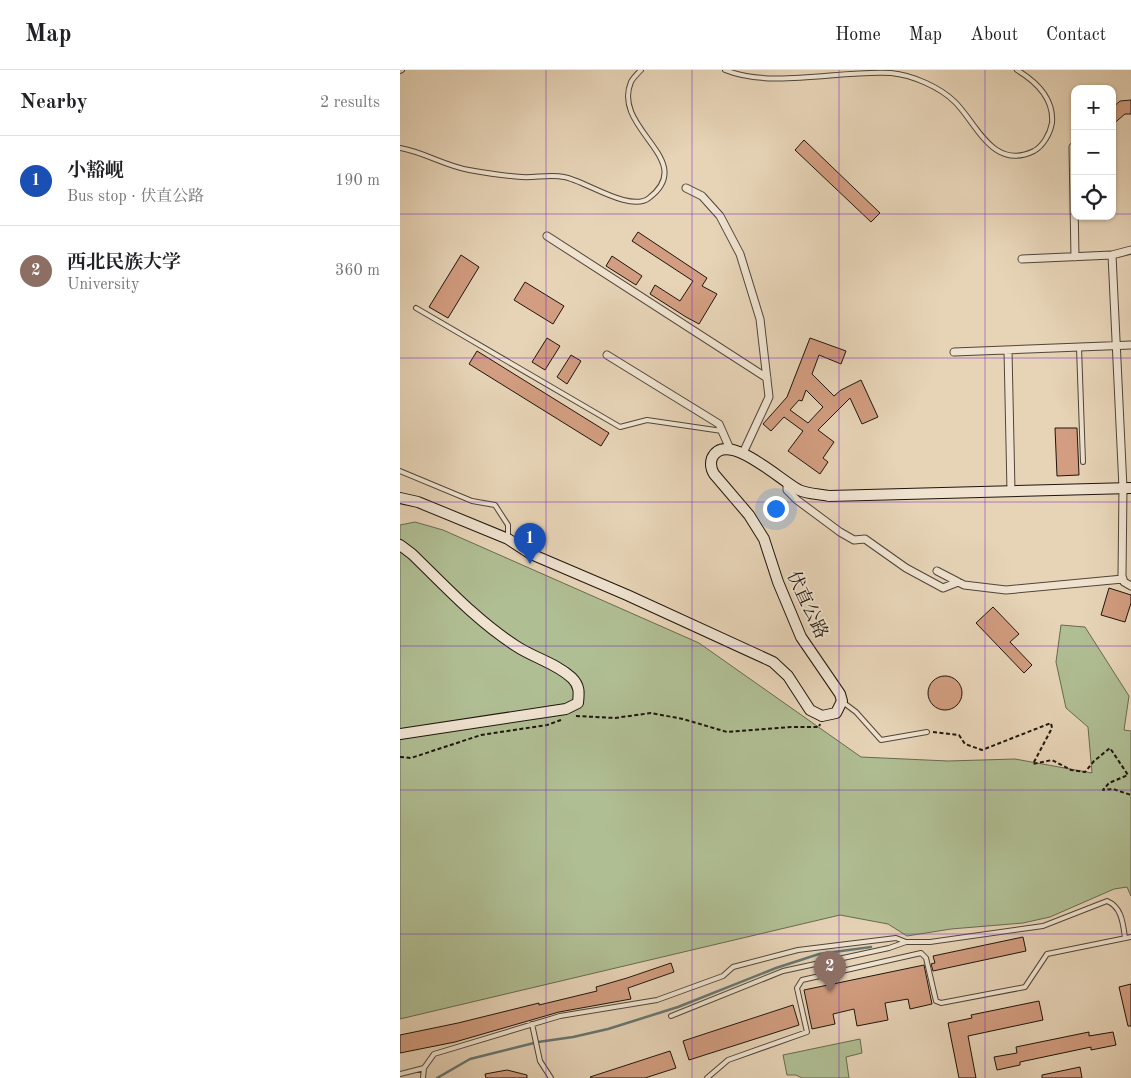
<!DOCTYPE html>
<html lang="en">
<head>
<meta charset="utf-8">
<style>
	body { margin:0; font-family:"Old Standard TT","Noto Serif SC",serif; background:#f2f2f2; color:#202124 }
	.controls { position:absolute; right:15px; top:15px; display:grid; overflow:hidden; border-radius:10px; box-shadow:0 1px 4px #0004 }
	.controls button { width:45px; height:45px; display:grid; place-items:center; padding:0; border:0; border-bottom:1px solid #e0e0e0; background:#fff; color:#202124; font:25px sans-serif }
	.you { position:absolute; left:375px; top:438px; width:18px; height:18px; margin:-12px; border:4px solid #fff; border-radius:50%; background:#1a73e8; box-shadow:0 0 0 8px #1a73e833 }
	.badge { display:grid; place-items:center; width:32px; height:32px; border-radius:50%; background:#8f2418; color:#fff; font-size:16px; font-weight:700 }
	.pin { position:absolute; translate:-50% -41px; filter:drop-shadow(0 1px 2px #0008) }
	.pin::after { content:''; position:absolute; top:26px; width:18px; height:15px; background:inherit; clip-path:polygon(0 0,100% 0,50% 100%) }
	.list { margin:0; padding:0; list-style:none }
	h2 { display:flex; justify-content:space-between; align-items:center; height:65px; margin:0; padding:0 20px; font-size:21px }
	h2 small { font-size:16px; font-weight:400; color:#757577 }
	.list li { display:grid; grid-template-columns:32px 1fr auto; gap:15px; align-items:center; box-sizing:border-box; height:90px; padding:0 20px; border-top:1px solid #e0e0e0 }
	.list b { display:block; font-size:19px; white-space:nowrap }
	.list p { margin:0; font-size:16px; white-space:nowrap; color:#757577 }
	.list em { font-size:16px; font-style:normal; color:#757577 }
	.icon { flex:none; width:28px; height:28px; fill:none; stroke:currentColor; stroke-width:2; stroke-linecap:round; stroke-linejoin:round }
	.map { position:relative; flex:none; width:731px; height:1008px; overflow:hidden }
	header { display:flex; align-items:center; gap:30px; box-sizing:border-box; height:70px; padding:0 25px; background:#fff; border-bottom:1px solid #e0e0e0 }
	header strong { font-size:24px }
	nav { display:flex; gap:28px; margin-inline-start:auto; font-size:18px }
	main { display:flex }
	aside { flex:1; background:#fff }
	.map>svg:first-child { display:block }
</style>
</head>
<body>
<header>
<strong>Map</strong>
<nav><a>Home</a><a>Map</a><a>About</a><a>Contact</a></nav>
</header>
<main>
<aside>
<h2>Nearby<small>2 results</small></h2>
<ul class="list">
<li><span class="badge" style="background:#1a4fb4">1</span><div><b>小豁岘</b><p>Bus stop · 伏直公路</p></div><em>190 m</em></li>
<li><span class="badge" style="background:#8d6e63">2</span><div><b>西北民族大学</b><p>University</p></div><em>360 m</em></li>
</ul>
</aside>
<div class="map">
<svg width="731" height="1008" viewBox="0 0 731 1008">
	<rect width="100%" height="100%" fill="#e7d4b7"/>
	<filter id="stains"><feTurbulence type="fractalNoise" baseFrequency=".004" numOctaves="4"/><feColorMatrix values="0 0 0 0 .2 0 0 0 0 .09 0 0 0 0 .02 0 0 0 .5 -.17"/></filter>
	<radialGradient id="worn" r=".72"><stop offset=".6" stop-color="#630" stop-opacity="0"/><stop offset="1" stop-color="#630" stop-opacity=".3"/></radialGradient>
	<path fill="#b0be93" stroke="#676a50" d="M15,452L43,460L299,573L461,687L548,691L615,689L692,703L688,657L666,638L656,592L661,555L685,557L729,626L724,660L731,661V826L727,817L714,819L650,847L623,853L551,859L507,866L488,854L440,845L0,949V455Z
		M460,969L462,983L446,987L449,1008H402L396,1005H387L383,985Z"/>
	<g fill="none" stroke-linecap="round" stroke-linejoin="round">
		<path stroke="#677671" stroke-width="2.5" d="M37,1008L70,989L138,972L173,967L208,959L278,937L376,898L419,884L471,877"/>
	</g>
	<path fill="#d29d80" stroke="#1e150d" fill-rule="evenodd" d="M731,30V44H725L712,55V38L720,31Z
		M404,70L480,143L471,152L395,80Z
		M238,162L307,208L302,216L317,224L299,254L286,247L250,224L255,215L280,231L293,211L232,171Z
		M61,185L79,197L48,248L29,237Z
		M212,186L242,206L236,215L206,196Z
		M125,212L164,236L153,254L114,230Z
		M147,268L160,276L145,300L132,292Z
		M410,268L446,281L441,294L419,285L412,304L434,326L441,320L461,310L478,347L462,354L450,328L418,360L434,372L423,388L428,392L420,404L388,381L403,361L384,347L371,361L363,354L387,327ZM406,320L423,337L408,353L390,340L399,330L402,331Z
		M77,281L209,363L201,376L69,294Z
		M171,285L181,291L167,314L157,307Z
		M655,358H677L679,405L657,406Z
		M709,518L731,525V533L725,552L701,545Z
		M593,537L619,564L610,572L632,595L624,603L576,553Z
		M528 623a17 17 0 1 1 34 0a17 17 0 1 1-34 0Z
		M623,867L626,881L533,901L531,894L535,893L533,886Z
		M271,893L274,902L228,918L231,929L159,942L55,972L0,983V965L58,953L139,933V935L197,921L196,917L227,908Z
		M524,895L532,934L510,939L508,929L485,933L488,950L457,956L454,939L433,944L435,954L412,959L404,920Z
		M731,914V956H728L719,917Z
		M639,931L643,950L568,966L576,1008H559L548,953L572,948L571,945Z
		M393,935L399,955L289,990L283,971Z
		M689,962V966L713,962L716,975L691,980V977L620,992V995L597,1000L594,987L617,983L616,977Z
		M270,981L276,998L245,1008H191L190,1007Z
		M680,997L682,1008H642V1005Z
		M107,1000L127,1005V1008H86L85,1004Z"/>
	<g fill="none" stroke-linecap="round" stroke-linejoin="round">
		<g stroke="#504538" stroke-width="6">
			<path id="lane" d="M325,0C372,19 439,0 491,3C512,5 540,17 555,32C577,54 593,101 634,81C643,76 650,64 652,53C654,29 637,12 617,0
				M0,1L2,0
				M0,78C24,82 45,96 69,100C86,103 104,106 122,107C135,108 150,104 164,107C184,110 230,143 249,128C299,90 211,59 231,12C233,8 238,3 241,0
				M16,238L220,357L247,350L322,361
				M679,277L683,392
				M0,401L72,431L95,435L108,455V467
				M444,633L456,642L481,670L527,662
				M271,946L383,901L489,878L506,872H530L643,856L707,831C722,837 723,854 725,868
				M132,954L140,991L151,1008
				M24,998L34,984L160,946L257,930L323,906L333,897L398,880L496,868L506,872
				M0,1004L24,998L23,1008
				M307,1008L328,990L407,962L397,918L402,910L521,883L526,888L536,931L541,933L625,917L647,884L731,867"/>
		</g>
		<g stroke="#504538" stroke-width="9">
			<path id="street" d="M673,77L675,187
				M286,118L302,126L320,146L340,184L360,249L369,327L343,383
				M147,166L367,308
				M712,185L731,180
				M622,189L712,185L723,418L722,506L724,512L731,516
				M608,280L611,421
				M554,282L731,275
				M207,285L319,354L330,379
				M387,411V420L397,430L440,462L454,470L465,469L506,498L543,518L558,512
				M537,501L564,515L606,520L723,509"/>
		</g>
		<g stroke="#1e150d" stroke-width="12">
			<path id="secondary" d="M0,428L18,432L108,469L131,484L227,525L373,592L388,606L410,640L422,646L436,643L442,631L440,624L401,567L378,512L364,469L349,445L314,404C311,399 310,394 312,388C326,358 382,412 399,420C407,424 420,424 429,426L731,418
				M0,475L12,484C45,516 77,551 116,576C134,588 156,593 172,608C180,616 179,623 178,633L166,639L0,664"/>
		</g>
		<path stroke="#1e150d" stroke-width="2" stroke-dasharray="4 2.5" stroke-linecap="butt" d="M176,646L215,648L251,643L283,649L327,662L391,657H419L420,654
			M533,662L559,665L565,674L582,680L651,653L652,658L633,694L652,690L671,700L685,702L694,691L710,678L728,705L709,713L703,720L713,719L731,725
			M0,687L11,688L81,665L147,655L161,650"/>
		<use href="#lane" stroke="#efe3d0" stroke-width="4"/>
		<use href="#street" stroke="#efe3d0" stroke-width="7"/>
		<use href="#secondary" stroke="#efe3d0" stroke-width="10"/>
	</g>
	<path fill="none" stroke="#7b2cbf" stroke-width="1" stroke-opacity="0.55" d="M146,0V1008M292,0V1008M439,0V1008M585,0V1008M0,144H675M712,144H731M0,288H731M0,432H731M0,576H731M0,720H731M0,864H731"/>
	<g text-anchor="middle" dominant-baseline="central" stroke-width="4" stroke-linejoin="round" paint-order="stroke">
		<g font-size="18" fill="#1e150d" stroke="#efe3d0">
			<text transform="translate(407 535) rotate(65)">伏直公路</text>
		</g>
	</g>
	<rect width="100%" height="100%" filter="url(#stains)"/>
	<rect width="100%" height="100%" fill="url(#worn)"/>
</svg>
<div class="controls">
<button>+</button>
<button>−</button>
<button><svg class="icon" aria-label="locate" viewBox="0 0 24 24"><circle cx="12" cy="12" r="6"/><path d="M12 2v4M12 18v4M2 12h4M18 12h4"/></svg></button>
</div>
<div class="you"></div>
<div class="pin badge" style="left:130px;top:494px;background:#1a4fb4">1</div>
<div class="pin badge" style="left:430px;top:922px;background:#8d6e63">2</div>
</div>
</main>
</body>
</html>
